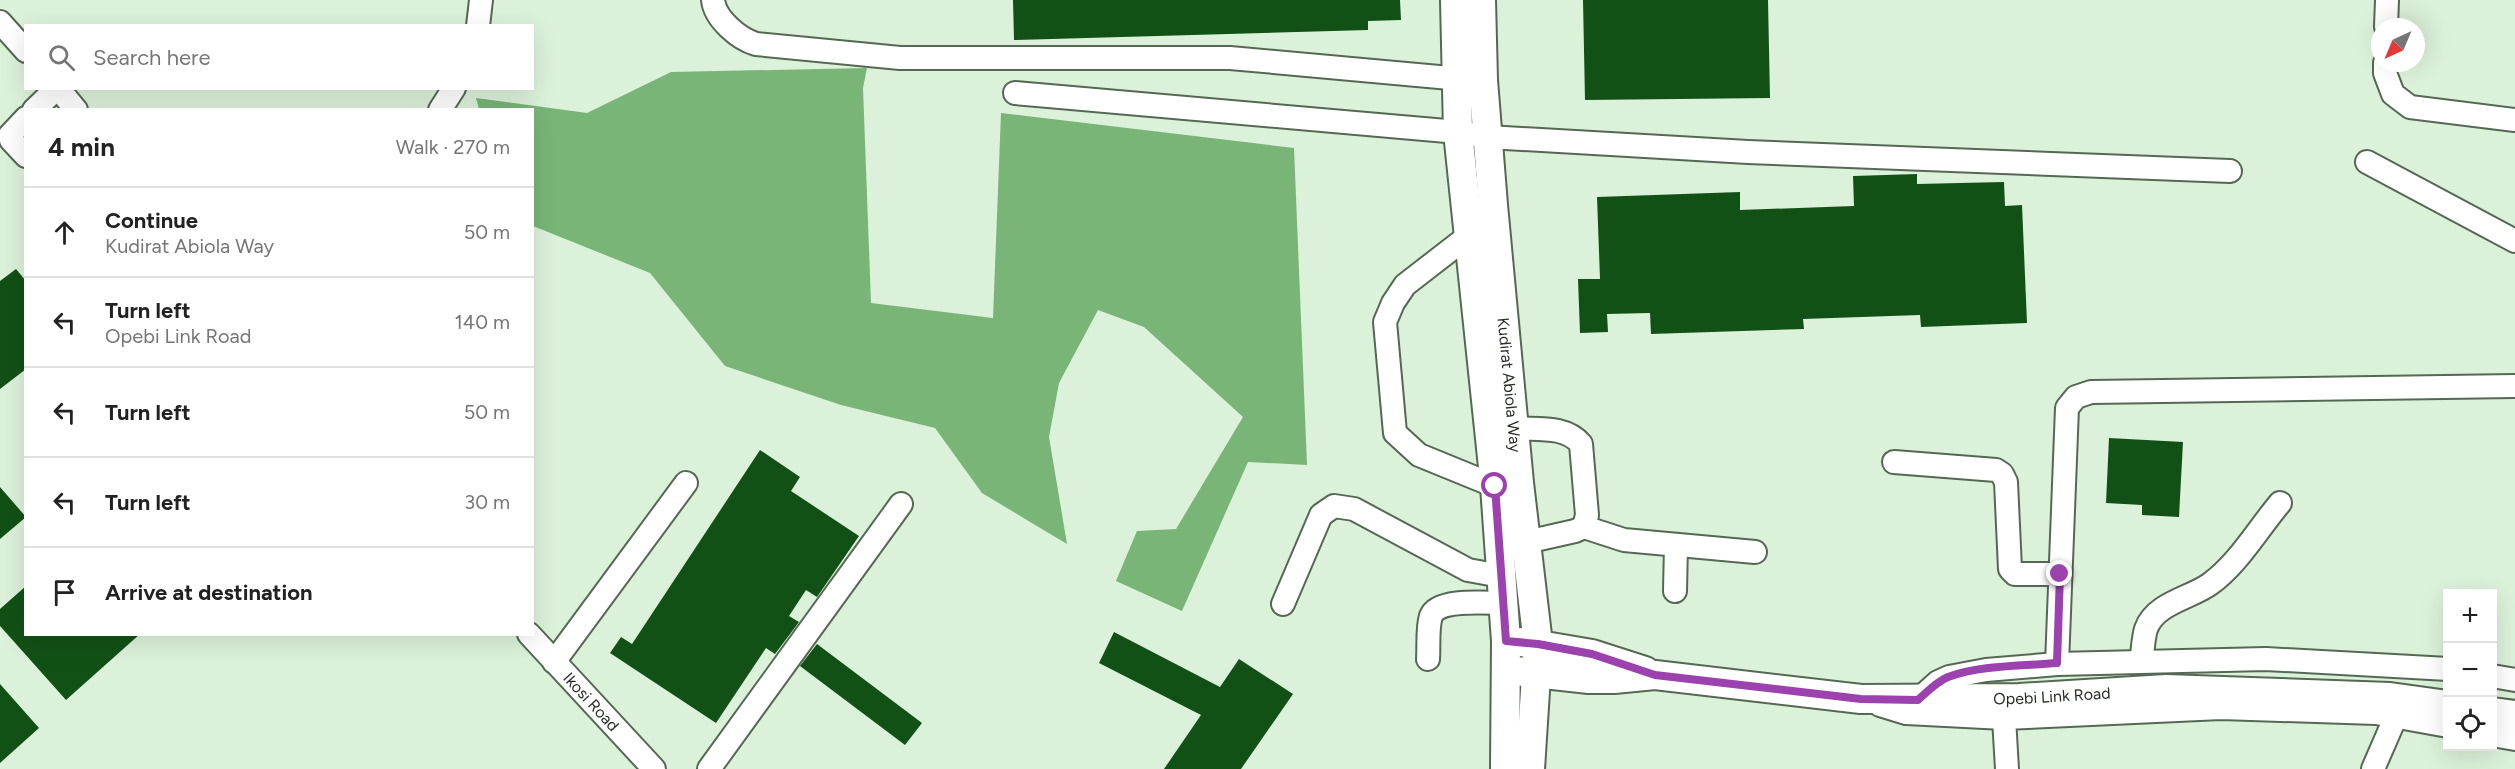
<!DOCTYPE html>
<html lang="en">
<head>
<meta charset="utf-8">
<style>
	body { margin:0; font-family:Figtree,sans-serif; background:#f6f6f6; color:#222 }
	.controls { position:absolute; right:18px; bottom:18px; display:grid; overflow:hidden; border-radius:0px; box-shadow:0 6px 24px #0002 }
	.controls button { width:54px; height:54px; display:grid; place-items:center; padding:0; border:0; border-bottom:2px solid #e0e0e0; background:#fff; color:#222; font:30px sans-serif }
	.compass { position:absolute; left:2371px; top:18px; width:54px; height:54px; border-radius:50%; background:#fff; box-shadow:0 6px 24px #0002; rotate:224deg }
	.stop { position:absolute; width:18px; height:18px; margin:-14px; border:4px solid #9b42ae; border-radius:50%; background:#fff }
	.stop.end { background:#9b42ae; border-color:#fff; box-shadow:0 2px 6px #0008 }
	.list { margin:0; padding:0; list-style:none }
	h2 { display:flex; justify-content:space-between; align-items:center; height:78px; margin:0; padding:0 24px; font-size:26px }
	h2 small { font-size:20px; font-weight:400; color:#767676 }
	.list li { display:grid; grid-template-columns:39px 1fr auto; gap:18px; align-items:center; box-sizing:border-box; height:90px; padding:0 24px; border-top:2px solid #e0e0e0 }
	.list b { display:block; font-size:22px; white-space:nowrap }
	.list p { margin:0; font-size:20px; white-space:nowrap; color:#767676 }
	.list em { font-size:20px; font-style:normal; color:#767676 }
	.icon { flex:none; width:33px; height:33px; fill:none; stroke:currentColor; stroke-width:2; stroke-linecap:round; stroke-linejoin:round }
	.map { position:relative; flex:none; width:2515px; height:769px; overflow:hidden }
	.search { position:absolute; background:#fff; box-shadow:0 6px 24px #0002; left:24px; top:24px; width:510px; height:66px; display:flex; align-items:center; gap:15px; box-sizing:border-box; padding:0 21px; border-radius:0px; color:#767676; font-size:22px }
	.panel { position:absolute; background:#fff; box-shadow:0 6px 24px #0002; left:24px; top:108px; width:510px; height:528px; border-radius:0px }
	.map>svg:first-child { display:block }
</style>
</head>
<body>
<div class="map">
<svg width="2515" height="769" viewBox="0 0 2515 769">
	<rect width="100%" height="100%" fill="#dcf1da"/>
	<path fill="#78b577" d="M867,68L863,88L871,303L993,318L1001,113L1294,148L1307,465L1248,462L1182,611L1116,581L1137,531L1176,529L1243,417L1144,327L1098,310L1059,383L1049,437L1067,544L982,493L935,428L841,405L725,366L650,273L533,226L532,110L479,109L476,98L587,113L671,72Z"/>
	<path fill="#125116" d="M1013,0H1400L1401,20L1368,21V30L1014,40Z
		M1583,0H1768L1770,98L1585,100Z
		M1917,174V184L2004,182L2005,206L2022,205L2027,323L1921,327L1920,315L1803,319L1804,329L1651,334L1650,313L1607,314L1608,332L1580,333L1578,279H1600L1597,197L1740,192V210L1854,206L1853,176Z
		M16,269L26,281V369L0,389V281Z
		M2109,438L2183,442L2179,517L2142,515V505L2106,503Z
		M760,450L800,477L791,491L859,536L817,597L806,590L789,616L799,622L775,654L766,648L716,723L610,653L621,637L632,644Z
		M0,487L26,517L0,539Z
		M26,586V634H140L66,700L0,626V609Z
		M1114,632L1220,687L1239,659L1293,694L1241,769H1164L1201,715L1099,663Z
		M817,644L922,723L905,745L800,666Z
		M0,684L39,728L0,763Z"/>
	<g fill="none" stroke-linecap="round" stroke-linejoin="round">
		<g stroke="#556854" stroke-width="26">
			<g id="minor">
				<path d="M713,0C715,19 739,39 756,44L900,58H1230L1472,80"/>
				<path d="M0,22L26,51"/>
				<path d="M478,26L481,0"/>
				<path d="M2386,27L2387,0"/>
				<path d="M2385,63V73L2393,94L2410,107L2515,120"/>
				<path d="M58,88L76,110"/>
				<path d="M1015,93L1458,132L1488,137L1748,152L2230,171"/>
				<path d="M34,110L57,88"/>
				<path d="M440,110L454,88"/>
				<path d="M26,118L10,135L11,140L26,156"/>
				<path d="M2367,162L2515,241"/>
				<path d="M1467,237L1405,285L1393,303L1385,322L1395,433L1419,455L1495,486"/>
				<path d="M1514,428C1537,430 1565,425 1581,444L1587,515L1584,527L1575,531L1526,542"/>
				<path d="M1894,462L1996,470L2002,474L2006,482L2010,569L2015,574H2060"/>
				<path d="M1584,527L1624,540L1755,552"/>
				<path d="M1675,591L1676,545"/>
				<path d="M1283,604L1321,515L1334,506L1354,509L1468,570L1501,576"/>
				<path id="s1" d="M529,634L654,769"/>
				<path d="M1428,659C1429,646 1427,628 1431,616C1438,598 1487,603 1504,603"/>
				<path d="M2141,661C2143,651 2143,639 2146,629C2155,603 2191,598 2210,584C2238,564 2258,529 2280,503"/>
				<path d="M554,662L686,483"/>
				<path d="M2057,664L2067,408L2076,397L2091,392L2515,386"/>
				<path d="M2492,676L2515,680"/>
				<path d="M1918,700L1938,682L1949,677L1986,670L2057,664L2266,659L2448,669"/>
				<path d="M1880,705L1906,713L2004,718L2221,708L2376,713L2448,726"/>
				<path d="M2004,718L2007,769"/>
				<path d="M2492,735L2515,739"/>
				<path d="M709,769L901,504"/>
				<path d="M2373,769L2396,716"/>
			</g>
		</g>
		<g stroke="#556854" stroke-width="32">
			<g id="major">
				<path d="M1455,0L1458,132L1495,486L1506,641L1505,769"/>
				<path id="s2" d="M1481,0L1483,80L1493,205L1519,483L1538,644L1530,769"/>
				<path d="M1521,642L1592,654L1645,671"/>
				<path id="s3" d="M1506,670L1589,679H1614L1655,675L1861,699L2019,698L2166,689L2390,697L2448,705"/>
				<path d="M2492,712L2515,715"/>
			</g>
		</g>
		<use href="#minor" stroke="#fff" stroke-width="22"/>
		<use href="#major" stroke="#fff" stroke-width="28"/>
	</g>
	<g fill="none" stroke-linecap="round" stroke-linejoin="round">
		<path stroke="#9b42ae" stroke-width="8" d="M1495,486L1506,641L1538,644L1592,654L1655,675L1861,699L1918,700C1927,692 1936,682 1948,677C1981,665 2022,666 2057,663L2060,574"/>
	</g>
	<g text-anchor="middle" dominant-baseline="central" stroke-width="6" stroke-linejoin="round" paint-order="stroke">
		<g font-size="16" fill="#252d24" stroke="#e9fee8">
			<text stroke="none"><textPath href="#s2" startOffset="386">Kudirat Abiola Way</textPath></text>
			<text stroke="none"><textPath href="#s3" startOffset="548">Opebi Link Road</textPath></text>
			<text stroke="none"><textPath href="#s1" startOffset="92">Ikosi Road</textPath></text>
		</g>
	</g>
</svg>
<div class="controls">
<button>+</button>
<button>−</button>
<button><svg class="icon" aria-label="locate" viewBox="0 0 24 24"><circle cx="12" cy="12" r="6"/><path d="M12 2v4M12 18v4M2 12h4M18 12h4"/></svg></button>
</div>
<svg class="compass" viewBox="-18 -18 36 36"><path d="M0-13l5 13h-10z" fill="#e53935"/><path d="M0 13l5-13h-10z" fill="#767676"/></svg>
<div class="stop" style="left:1495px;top:486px"></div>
<div class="stop end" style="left:2060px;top:574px"></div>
<div class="search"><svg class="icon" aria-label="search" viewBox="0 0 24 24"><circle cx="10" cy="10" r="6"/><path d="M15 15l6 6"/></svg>Search here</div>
<section class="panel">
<h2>4 min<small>Walk · 270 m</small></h2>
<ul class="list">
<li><svg class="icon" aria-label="ahead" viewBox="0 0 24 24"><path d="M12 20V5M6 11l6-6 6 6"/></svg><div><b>Continue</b><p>Kudirat Abiola Way</p></div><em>50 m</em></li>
<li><svg class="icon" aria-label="left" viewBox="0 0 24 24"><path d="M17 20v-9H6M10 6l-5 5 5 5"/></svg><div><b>Turn left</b><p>Opebi Link Road</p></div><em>140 m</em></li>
<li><svg class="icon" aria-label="left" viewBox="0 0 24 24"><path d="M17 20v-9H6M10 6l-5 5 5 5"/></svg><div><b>Turn left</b></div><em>50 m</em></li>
<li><svg class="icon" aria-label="left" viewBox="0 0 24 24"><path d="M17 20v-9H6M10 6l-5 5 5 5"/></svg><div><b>Turn left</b></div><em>30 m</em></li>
<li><svg class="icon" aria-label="arrive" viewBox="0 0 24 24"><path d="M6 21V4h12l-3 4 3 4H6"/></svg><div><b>Arrive at destination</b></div></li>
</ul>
</section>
</div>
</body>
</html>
